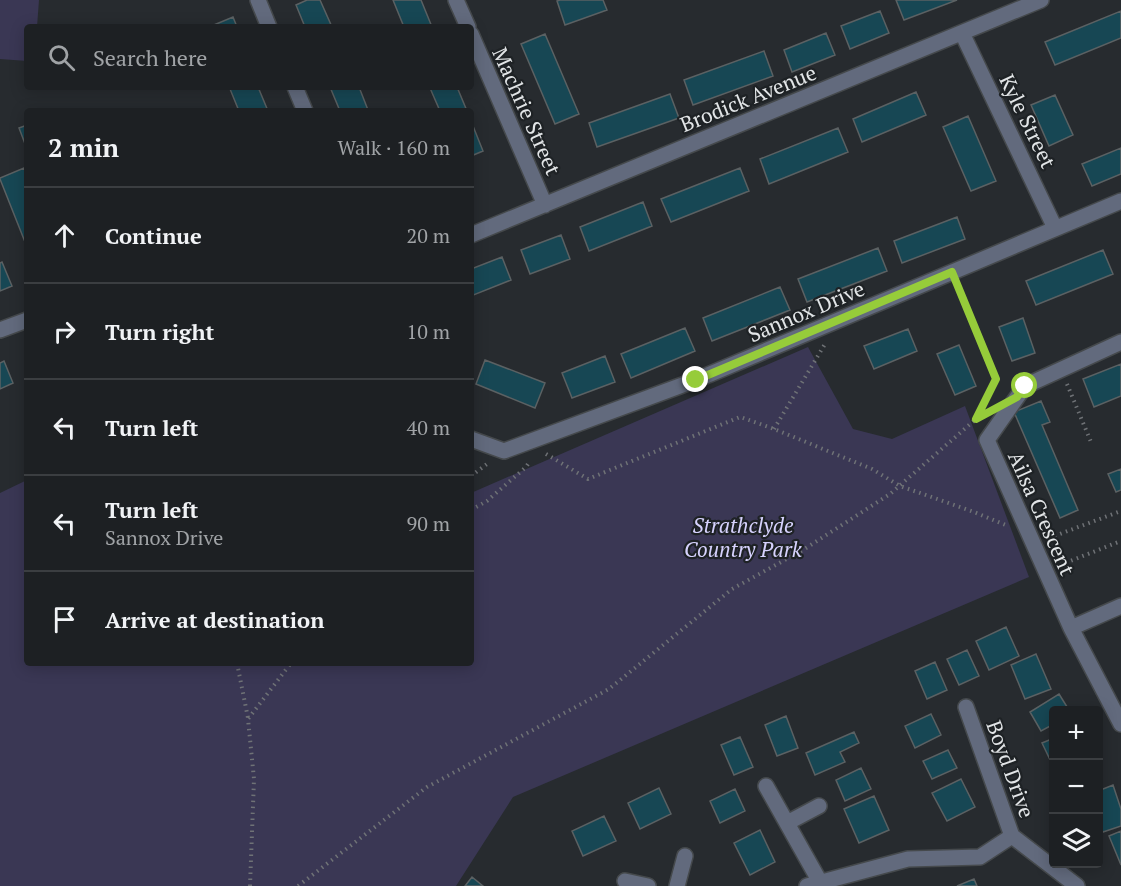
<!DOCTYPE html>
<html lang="en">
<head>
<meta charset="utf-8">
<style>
	body { margin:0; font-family:"PT Serif",serif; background:#25282b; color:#f1f3f6 }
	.controls { position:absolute; right:18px; bottom:18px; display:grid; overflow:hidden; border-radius:6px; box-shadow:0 3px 15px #0003 }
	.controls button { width:54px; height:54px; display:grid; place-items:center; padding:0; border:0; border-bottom:2px solid #3b3e41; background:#1d2023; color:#f1f3f6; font:30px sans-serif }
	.stop { position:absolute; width:18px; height:18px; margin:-14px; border:4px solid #96cc3a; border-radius:50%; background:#fff }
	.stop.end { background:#96cc3a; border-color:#fff; box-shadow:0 2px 6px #0008 }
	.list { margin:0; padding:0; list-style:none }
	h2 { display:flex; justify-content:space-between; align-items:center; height:78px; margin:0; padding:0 24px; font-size:26px }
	h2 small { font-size:20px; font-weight:400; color:#a0a3a6 }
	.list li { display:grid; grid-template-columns:39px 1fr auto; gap:18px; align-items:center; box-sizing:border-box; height:96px; padding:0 24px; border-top:2px solid #3b3e41 }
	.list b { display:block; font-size:22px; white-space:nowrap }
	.list p { margin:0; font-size:20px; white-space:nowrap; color:#a0a3a6 }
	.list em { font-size:20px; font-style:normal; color:#a0a3a6 }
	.icon { flex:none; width:33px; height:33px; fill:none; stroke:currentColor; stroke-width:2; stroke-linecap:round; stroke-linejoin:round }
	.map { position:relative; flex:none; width:1121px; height:886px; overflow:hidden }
	.search { position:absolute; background:#1d2023; box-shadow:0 3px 15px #0003; left:24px; top:24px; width:450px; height:66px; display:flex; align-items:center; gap:15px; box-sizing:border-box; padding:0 21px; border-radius:6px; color:#a0a3a6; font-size:22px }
	.panel { position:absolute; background:#1d2023; box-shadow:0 3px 15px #0003; left:24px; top:108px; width:450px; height:558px; border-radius:6px }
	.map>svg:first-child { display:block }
</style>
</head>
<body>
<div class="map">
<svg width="1121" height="886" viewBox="0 0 1121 886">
	<rect width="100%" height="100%" fill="#272b2f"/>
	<path fill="#3a3754" d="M0,0H39L37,27H27V61L0,59Z
		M808,347L853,429L892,439L965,406L1029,577L513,797L456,886H0V493L27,480V663H471V493Z"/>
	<path fill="#174754" stroke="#5b6163" stroke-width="1.5" d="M307,0H320L332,27H305L296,5Z
		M393,0H421L432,27H404Z
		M560,0H603L607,10L565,25L557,1Z
		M896,0H957L904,20Z
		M880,11L889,33L850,49L841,26Z
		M1121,11V38L1055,65L1045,42Z
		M233,17L237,27H209Z
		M826,33L835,55L792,72L784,50Z
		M545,34L579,114L555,124L521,44Z
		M764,51L773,76L693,105L684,80Z
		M235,87H258L268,111H239L230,89Z
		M330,87H359L368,110L340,111Z
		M433,87H457L467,111H440L430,88Z
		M916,92L926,115L862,142L853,119Z
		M670,94L679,118L597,147L589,123Z
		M1055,95L1073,135L1049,146L1031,105Z
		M968,116L996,181L971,191L943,127Z
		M471,121L483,151L471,156Z
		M27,125V149L19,128Z
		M838,128L848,152L769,184L760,159Z
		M1121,148V174L1092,186L1082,164Z
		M24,168L27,176V247L0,179V178Z
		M740,168L749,191L671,222L661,199Z
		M643,202L652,226L589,251L580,227Z
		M957,217L965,239L902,263L894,241Z
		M561,235L570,259L530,274L521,250Z
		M878,248L887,271L807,302L798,279Z
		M1103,250L1113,274L1036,305L1026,281Z
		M502,257L511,280L471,296V269Z
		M2,262L12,286L0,291V263Z
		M780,287L790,310L712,341L703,318Z
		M1023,318L1035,353L1012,361L999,327Z
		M685,328L695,351L631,378L621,354Z
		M908,329L917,351L874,369L864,346Z
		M959,345L976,386L955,395L937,354Z
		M605,356L615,382L572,398L562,373Z
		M485,360L545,383L535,408L476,384Z
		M4,361L13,383L0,389V363Z
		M1121,364V396L1094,407L1083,379Z
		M1041,401L1050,422L1042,425L1078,510L1060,518L1014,412Z
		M1121,469V490L1116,492L1108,474Z
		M1006,627L1019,656L989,670L976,641Z
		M967,650L979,676L959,685L947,659Z
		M1036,654L1051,689L1025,699L1011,665Z
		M935,662L947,690L927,699L915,671Z
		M1059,694L1069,710H1054V724L1041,731L1030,712Z
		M931,714L941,735L915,748L905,726Z
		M786,716L798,748L777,756L765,725Z
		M854,732L859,743L840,752L845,762L815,775L806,753Z
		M740,737L753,767L734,775L721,745Z
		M1054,738V768L1042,743Z
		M948,750L957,768L932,779L923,761Z
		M861,768L871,789L845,801L836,780Z
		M961,779L975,807L947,821L932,793Z
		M1113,785L1121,809V826L1103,832L1098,821V791Z
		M659,788L671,814L640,829L628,803Z
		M735,789L745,811L720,823L710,801Z
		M874,796L889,830L859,843L844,809Z
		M604,816L616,841L583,856L572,831Z
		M760,830L775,862L750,875L734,843Z
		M1121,831V865L1109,836Z
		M472,877L483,886H465Z
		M974,879L977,886H957Z"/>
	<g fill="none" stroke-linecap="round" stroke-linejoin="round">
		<g stroke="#45494c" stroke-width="18">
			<path id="street" d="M258,0L269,27
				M456,0L468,27
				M962,33L1055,228
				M471,34L545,205
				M295,87L305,111
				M471,235L1041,0
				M0,330L27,320
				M1121,342L1025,386L987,440L1071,628L1121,724
				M471,439L504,451L696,380L1121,201
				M1071,628L1121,606
				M966,707L1012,836L1077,886
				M766,786L820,882
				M787,823L819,806
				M625,881L648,886
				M677,886L685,856
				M807,886L908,859L980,857L1012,836"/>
		</g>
		<path stroke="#6f7276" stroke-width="4" stroke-dasharray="1.5 4.5" stroke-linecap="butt" d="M959,288L996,379L976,418
			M1067,384L1091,442
			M774,429L825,344
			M546,454L588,479L740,417L774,429L872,469L900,486L974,512L1008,526
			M471,476L487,464
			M471,510L487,501L526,467L530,461
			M1049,538L1121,511
			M1060,565L1121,541
			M237,663L248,718
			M250,886L254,779L248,719L291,663
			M298,886L427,787L609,689L732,589L803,550L890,494L976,419L982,416"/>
		<use href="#street" stroke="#626a7d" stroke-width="15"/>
	</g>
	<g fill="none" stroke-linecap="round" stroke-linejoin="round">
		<path stroke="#96cc3a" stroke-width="8" d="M696,380L952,272L996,379L976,419L1017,397L1025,386"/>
	</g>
	<g text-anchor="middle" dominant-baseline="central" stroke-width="4.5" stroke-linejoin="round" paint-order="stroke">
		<g font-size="21" fill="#e2e5e7" stroke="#1e2225">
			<text transform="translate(748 98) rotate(-22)">Brodick Avenue</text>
			<text transform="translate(527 111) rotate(66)">Machrie Street</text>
			<text transform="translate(1028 121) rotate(64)">Kyle Street</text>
			<text transform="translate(806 311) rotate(-23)">Sannox Drive</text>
			<text transform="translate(1042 513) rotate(66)">Ailsa Crescent</text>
			<text transform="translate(1011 769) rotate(70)">Boyd Drive</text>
		</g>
		<g font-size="21" font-style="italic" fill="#d6d2fd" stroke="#1e2225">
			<text x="743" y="525">Strathclyde<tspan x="743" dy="24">Country Park</tspan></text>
		</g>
	</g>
</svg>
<div class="controls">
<button>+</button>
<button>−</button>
<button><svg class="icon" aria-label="layers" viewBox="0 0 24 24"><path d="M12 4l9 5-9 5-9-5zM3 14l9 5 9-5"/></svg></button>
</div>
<div class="stop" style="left:1025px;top:386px"></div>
<div class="stop end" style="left:696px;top:380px"></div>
<div class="search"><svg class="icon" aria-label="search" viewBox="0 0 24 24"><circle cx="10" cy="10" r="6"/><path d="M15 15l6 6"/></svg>Search here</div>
<section class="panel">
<h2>2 min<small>Walk · 160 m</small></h2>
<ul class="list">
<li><svg class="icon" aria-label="ahead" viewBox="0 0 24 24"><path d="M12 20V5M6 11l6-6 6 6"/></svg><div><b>Continue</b></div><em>20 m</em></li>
<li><svg class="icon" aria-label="right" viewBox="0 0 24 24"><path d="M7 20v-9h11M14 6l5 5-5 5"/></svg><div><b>Turn right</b></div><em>10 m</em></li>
<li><svg class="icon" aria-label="left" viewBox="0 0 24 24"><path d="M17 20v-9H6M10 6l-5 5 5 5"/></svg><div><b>Turn left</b></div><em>40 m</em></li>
<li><svg class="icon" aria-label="left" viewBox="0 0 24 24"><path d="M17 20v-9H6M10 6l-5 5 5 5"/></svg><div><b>Turn left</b><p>Sannox Drive</p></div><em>90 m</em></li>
<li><svg class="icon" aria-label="arrive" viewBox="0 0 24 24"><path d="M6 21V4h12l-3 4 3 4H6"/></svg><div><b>Arrive at destination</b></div></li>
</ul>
</section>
</div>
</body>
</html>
